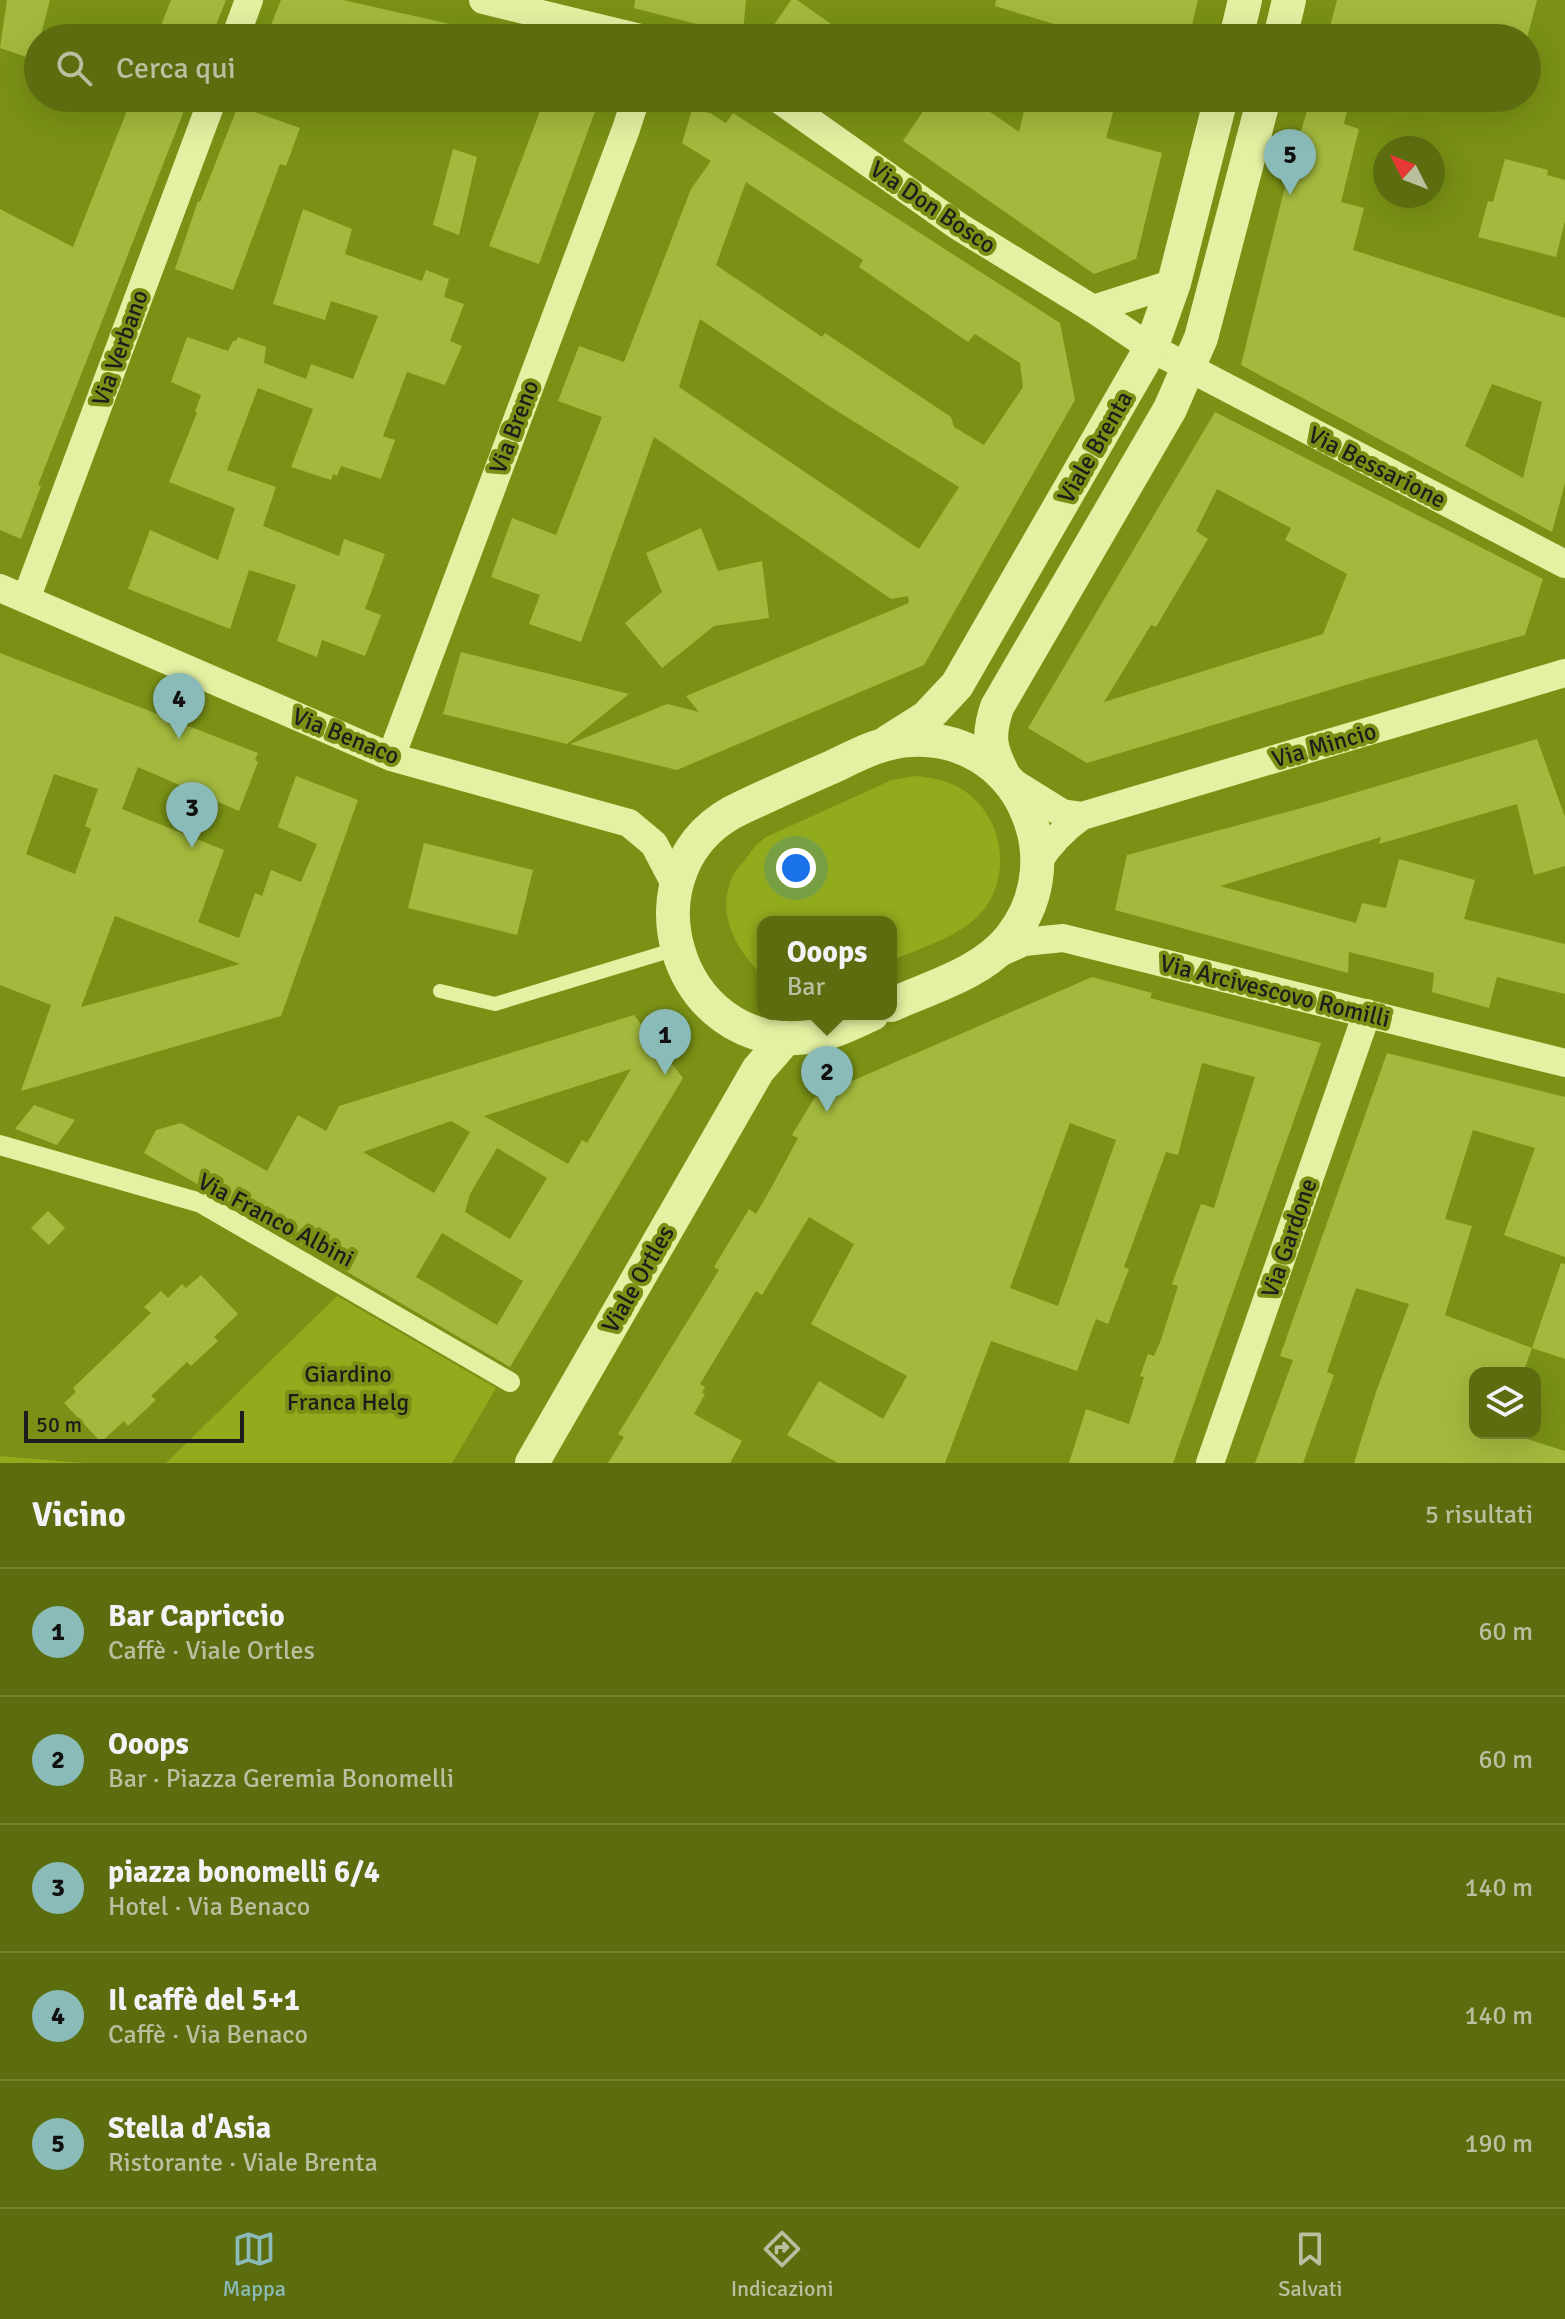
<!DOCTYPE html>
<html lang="it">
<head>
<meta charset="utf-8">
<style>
	body { margin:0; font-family:Signika,sans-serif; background:#65751e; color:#f1f3f6 }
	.controls { position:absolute; right:24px; bottom:24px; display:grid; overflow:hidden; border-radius:16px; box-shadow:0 8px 32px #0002 }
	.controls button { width:72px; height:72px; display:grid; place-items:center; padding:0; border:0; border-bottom:2px solid #718030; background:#5c6d10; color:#f1f3f6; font:40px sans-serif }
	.compass { position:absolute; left:1373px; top:136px; width:72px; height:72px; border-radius:50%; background:#5c6d10; box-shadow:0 8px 32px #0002; rotate:312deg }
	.scale { position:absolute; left:24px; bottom:20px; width:220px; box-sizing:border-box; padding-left:8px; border:4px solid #1d1d1d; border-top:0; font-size:22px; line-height:28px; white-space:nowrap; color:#1d1d1d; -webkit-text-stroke:6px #7a9115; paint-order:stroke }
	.you { position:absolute; left:796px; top:868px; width:28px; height:28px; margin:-20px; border:6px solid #fff; border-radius:50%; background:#1a73e8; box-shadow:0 0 0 12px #1a73e833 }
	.badge { display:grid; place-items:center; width:52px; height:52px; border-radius:50%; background:#8bbbb9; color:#111; font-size:26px; font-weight:700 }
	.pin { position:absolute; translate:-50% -66px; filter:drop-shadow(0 2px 4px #0008) }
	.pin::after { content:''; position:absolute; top:42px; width:28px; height:24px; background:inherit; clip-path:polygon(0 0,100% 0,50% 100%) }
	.popup { position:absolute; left:757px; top:916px; width:140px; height:104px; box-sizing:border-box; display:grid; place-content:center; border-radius:16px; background:#5c6d10; filter:drop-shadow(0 2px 6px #0005); font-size:26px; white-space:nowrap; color:#b8c09f }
	.popup b { font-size:30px; color:#f1f3f6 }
	.popup::after { content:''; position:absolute; left:50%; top:100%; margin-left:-16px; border:16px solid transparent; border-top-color:#5c6d10 }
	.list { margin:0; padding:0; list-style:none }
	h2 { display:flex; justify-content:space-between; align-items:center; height:104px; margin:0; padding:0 32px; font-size:34px }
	h2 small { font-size:26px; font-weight:400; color:#b8c09f }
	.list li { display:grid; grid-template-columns:52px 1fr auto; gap:24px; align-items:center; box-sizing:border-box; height:128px; padding:0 32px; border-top:2px solid #718030 }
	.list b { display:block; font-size:30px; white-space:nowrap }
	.list p { margin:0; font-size:26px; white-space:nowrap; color:#b8c09f }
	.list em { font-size:26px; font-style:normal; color:#b8c09f }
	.icon { flex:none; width:44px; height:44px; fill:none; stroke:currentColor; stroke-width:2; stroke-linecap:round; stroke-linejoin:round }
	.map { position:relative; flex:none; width:1565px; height:1463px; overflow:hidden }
	.search { position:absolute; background:#5c6d10; box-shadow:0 8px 32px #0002; left:24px; right:24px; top:24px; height:88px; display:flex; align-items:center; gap:20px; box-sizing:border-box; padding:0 28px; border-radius:44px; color:#b8c09f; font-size:30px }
	.sheet { height:744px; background:#5c6d10 }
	nav { display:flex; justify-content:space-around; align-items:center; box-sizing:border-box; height:112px; border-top:2px solid #718030; background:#5c6d10; font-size:22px; color:#b8c09f }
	nav a { display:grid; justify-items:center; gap:4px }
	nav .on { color:#8bbbb9 }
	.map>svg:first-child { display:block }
</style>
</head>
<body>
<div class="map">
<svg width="1565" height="1463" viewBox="0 0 1565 1463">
	<rect width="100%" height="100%" fill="#7a9115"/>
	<path fill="#92ab1d" d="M916,776C933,778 949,780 963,790C1005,817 1013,879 979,915C957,938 919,948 891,961V922H763V974L759,972C734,946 716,912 733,875C736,869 741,865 745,860C752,850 756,844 766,837L892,780Z
		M337,1296L496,1388L452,1463H166Z
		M0,1456L82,1463H0Z"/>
	<path fill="#a3b93d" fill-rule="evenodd" d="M7,0H50L40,38H38V61L0,48Z
		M171,0H226L211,38H156Z
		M281,0H343L468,28L467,38H292L269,30Z
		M635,0H746L743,32L692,23L634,8Z
		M791,0H797L851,38H765Z
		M996,0H1198L1189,38H1100L995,6Z
		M1337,0H1537L1527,38H1327Z
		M132,98H189L38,485L41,486L21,539L0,530V209L73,247Z
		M545,98H600L539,264L489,246Z
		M932,98H970L1019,132L1027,98H1117L1106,138L1162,153L1136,259L1094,274L903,141Z
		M1311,98H1350L1344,124L1359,129L1341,202L1364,208L1353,250L1565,318V483L1552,532L1241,365L1289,170ZM1492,384L1542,402L1523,478L1465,446Z
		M238,106L300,128L286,166L280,164L233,290L175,269L198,201L200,202Z
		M692,110L710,113L726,123L733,113L1060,323L1075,400L924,665L677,770L570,744L667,704L699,712L686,696L909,603L908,596L891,599L654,437L581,642L529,624L540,595L491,577L512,518L556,535L602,417L558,401L579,346L624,362L691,189L711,161L682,143ZM746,182L863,260L859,267L968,342L975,334L1020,363L1023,387L984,445L954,427L951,417L825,333L822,337L716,265ZM700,319L829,406L959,487L919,549L679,387Z
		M453,149L477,157L459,235L433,225Z
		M1505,159L1548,170L1547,175L1565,180V221L1556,257L1478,237L1488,201L1493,202Z
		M303,209L352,229L345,254L422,281L426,270L449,279L444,297L464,304L450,341L462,346L445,385L407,372L383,436L395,440L381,479L341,466L337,476L333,474L331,480L291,467L313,409L258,388L227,470L276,487L263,526L339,556L344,539L385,554L365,609L381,615L365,656L322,640L317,657L277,641L296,585L249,570L230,629L128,589L150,530L218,560L235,508L169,482L197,413L195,412L201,395L171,382L187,337L228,351L233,341H236L238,337L266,347L264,363L306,379L311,364L353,379L378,316L331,301L325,320L273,304Z
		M1215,412L1543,579L1525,635L1366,679L1087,763L1028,728ZM1217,489L1291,528L1285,540L1347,574L1323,634L1104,702L1151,625L1156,627L1208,539L1196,531Z
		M701,528L718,571L762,561L769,618L714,626L662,668L625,623L662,592L646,553Z
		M461,652L562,677L629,694L567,744L443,714Z
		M0,653L258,753L255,760L258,762L239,811L138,767L122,809L224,850L198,922L239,938L255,893L262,896L271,870L301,882L317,844L278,827L296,776L358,800L281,1016L21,1091L51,1005L0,985ZM54,774L98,789L85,826L91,829L75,874L26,854ZM115,916L240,964L81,1007Z
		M1537,739L1565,817V866L1534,875L1517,804L1379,844L1381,837L1220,886L1356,923L1362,903L1386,908L1399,859L1475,880L1464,919L1565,944V994L1497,977L1489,1008L1432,992L1434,973L1349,952L1348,973L1115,910L1127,855L1320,803Z
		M424,843L533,870L517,935L408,908Z
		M1092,977L1152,993L1150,998L1321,1043L1173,1463H1069L1086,1409L1129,1424L1144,1377L1140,1376L1148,1354L1154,1356L1161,1340L1178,1286L1172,1284L1201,1204L1214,1208L1255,1077L1202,1063L1178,1155L1166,1152L1124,1267L1129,1269L1108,1324L1096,1319L1077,1371L991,1341L945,1463H838L787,1435L819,1381L883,1419L907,1376L811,1324L854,1244L809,1217L762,1295L756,1291L700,1384L705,1387L702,1393L705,1394L694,1414L742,1441L730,1463H608L624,1437L618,1434L719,1270L714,1267L749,1209L756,1214L770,1190L798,1138L792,1135L815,1097ZM1070,1123L1116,1140L1058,1306L1010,1288Z
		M634,1015L683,1078L510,1367L144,1153L156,1130L181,1123L267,1171L298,1115L326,1131L339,1106ZM631,1069L587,1143L582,1140L568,1164L484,1116ZM451,1121L470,1132L434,1193L363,1152ZM497,1148L547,1178L510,1239L465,1212L470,1194ZM442,1233L523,1281L497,1325L416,1277Z
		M1387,1053L1565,1097V1257L1504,1235L1535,1148L1473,1130L1445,1219L1472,1226L1445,1315L1532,1348L1523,1373H1475V1433H1508L1565,1451V1463H1354L1376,1392L1409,1304L1356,1288L1327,1372L1334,1375L1303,1463H1255L1293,1360L1280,1356Z
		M34,1105L75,1120L57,1145L15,1129Z
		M48,1211L65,1228L49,1245L31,1228Z
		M1561,1263L1565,1264V1359L1532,1348Z
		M201,1275L238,1314L214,1337L218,1341L191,1366L187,1362L151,1396L156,1400L128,1426L124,1421L101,1442L64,1403L76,1392L73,1388L151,1313L144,1307L161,1291L168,1298L182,1284L186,1288Z"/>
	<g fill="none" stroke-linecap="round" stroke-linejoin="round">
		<path stroke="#e3f1a2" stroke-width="14" d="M440,991L495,1004L676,949"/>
		<path stroke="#e3f1a2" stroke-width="20" d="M0,1145L201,1203L510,1382"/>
		<path stroke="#e3f1a2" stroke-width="28" d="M483,0L641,38
			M235,38L249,0
			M777,98L958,226L1093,309L1151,348L1565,564
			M1093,309L1174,283
			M0,588L391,757L629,823L654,844L676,886
			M26,599L213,98
			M391,757L626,129L636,98
			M1009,780L1062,813L1082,816C1064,829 1050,843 1038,862
			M1082,816L1565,673
			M993,956L1024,942L1063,938L1565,1063
			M1210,1463L1367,1013"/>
		<path stroke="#e3f1a2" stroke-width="34" d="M1236,38L1245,0
			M1280,38L1289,0
			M889,741L927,717L957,685L1151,348L1174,283L1221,98
			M1004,776C990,749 987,737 997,707L1170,409L1201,338L1264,98
			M872,1014C852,1023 831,1034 809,1037C673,1055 618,863 743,807C773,793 802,780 832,767C857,755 883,741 911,740C1017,734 1074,856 1011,937C983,973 931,987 891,1005
			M532,1463L758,1070L786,1038"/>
	</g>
	<g text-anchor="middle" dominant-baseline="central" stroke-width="8" stroke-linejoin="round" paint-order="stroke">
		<g font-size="24" fill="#1d1d1d" stroke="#7a9115">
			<text transform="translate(933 207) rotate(34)">Via Don Bosco</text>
			<text transform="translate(120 348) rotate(-70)">Via Verbano</text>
			<text transform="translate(514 427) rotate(-69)">Via Breno</text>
			<text transform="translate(1095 447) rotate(-60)">Viale Brenta</text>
			<text transform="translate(1377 467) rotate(27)">Via Bessarione</text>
			<text transform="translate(346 736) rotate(22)">Via Benaco</text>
			<text transform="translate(1324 745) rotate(-16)">Via Mincio</text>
			<text transform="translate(1275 991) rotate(14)">Via Arcivescovo Romilli</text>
			<text transform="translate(276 1220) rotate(28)">Via Franco Albini</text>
			<text transform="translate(1289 1238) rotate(-71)">Via Gardone</text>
			<text transform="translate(638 1279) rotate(-60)">Viale Ortles</text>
		</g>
		<g font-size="24" fill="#1c1d1a" stroke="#7a9115">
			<text x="348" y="1374">Giardino<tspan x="348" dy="28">Franca Helg</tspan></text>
		</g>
	</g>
</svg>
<div class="controls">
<button><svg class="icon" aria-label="layers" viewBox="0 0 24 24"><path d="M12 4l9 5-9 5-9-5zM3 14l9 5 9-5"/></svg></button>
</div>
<svg class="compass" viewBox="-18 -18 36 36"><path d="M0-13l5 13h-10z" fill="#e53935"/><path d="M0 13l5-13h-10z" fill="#b8c09f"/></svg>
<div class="scale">50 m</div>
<div class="you"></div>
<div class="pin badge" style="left:665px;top:1075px">1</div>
<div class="pin badge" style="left:827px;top:1112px">2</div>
<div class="popup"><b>Ooops</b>Bar</div>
<div class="pin badge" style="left:192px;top:848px">3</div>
<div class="pin badge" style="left:179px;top:739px">4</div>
<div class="pin badge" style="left:1290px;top:195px">5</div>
<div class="search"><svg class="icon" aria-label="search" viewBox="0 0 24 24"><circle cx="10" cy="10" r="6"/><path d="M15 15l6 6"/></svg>Cerca qui</div>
</div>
<section class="sheet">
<h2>Vicino<small>5 risultati</small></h2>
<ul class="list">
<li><span class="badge">1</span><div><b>Bar Capriccio</b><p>Caffè · Viale Ortles</p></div><em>60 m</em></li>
<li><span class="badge">2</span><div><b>Ooops</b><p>Bar · Piazza Geremia Bonomelli</p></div><em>60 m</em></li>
<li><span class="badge">3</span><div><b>piazza bonomelli 6/4</b><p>Hotel · Via Benaco</p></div><em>140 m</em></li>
<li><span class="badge">4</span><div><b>Il caffè del 5+1</b><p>Caffè · Via Benaco</p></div><em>140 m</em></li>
<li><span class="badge">5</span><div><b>Stella d'Asia</b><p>Ristorante · Viale Brenta</p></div><em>190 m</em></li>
</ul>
</section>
<nav>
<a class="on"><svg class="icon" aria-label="map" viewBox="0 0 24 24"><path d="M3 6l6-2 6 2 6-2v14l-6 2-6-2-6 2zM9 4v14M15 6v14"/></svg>Mappa</a>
<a><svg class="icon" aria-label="directions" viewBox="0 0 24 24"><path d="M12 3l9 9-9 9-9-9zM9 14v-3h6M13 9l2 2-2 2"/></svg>Indicazioni</a>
<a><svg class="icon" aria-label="saved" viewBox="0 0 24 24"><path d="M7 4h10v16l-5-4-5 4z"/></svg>Salvati</a>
</nav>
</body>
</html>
